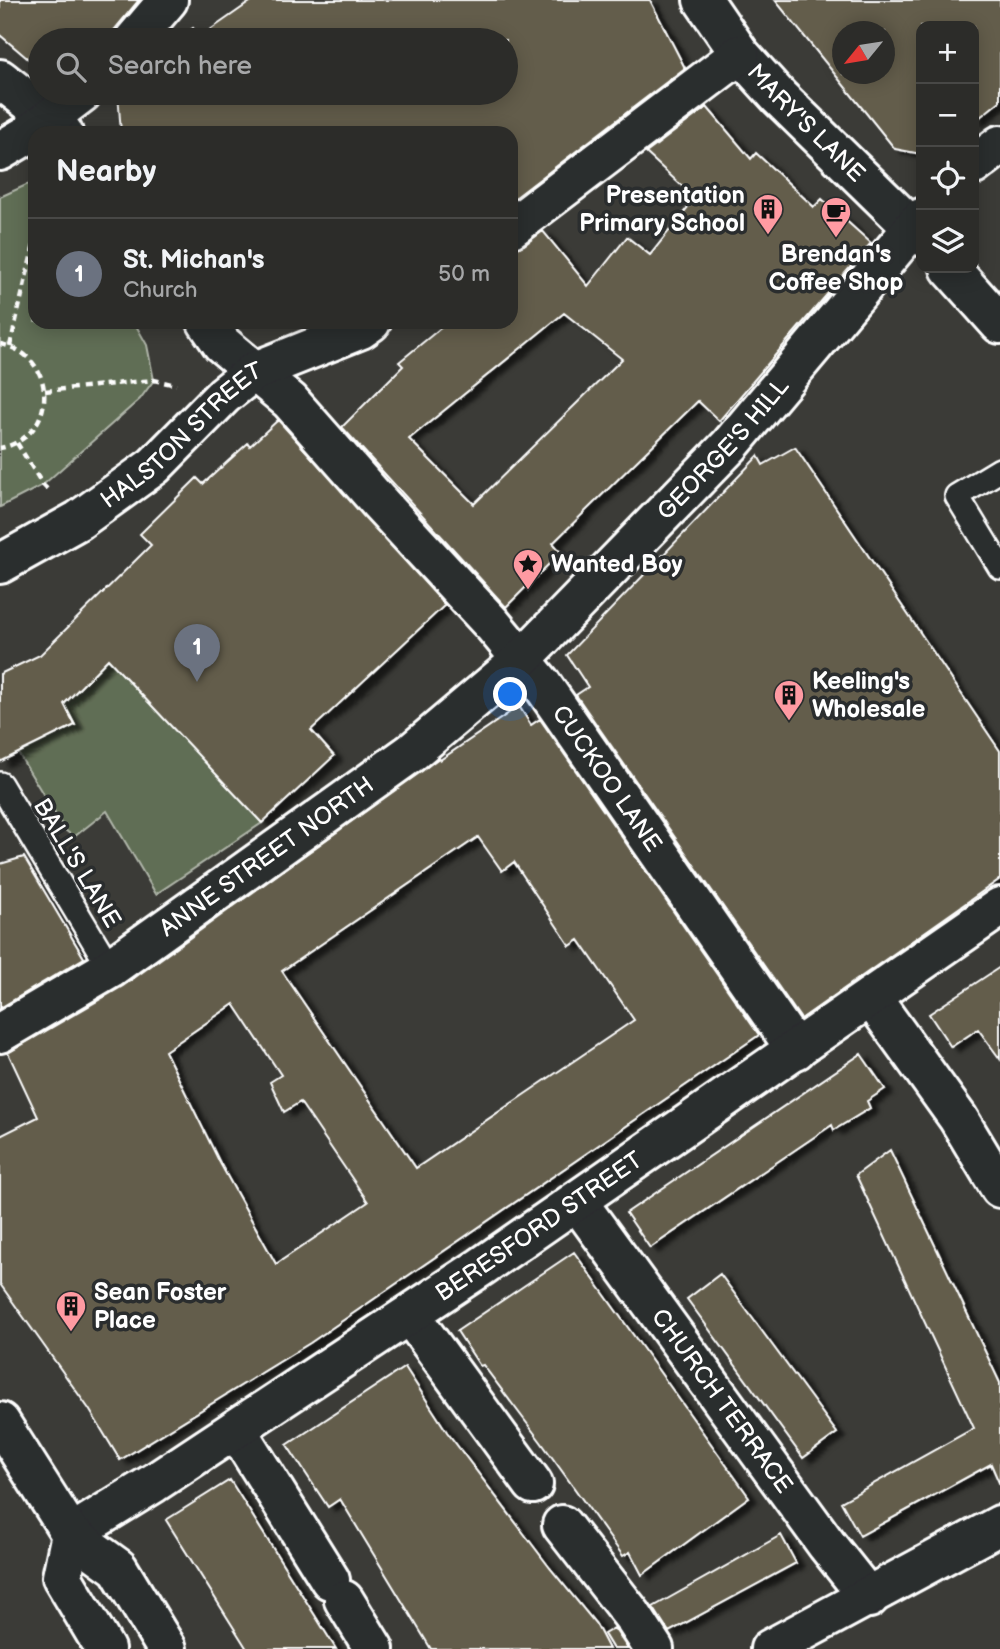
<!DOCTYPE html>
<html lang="en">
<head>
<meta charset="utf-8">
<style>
	body { margin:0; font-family:"Balsamiq Sans",sans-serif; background:#343431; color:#f1f3f6 }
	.controls { position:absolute; right:21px; top:21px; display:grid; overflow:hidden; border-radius:14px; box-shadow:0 4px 18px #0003 }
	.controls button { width:63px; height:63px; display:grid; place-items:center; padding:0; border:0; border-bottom:2px solid #484846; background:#2c2c29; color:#f1f3f6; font:35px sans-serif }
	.compass { position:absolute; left:832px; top:21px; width:63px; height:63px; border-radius:50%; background:#2c2c29; box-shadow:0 4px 18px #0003; rotate:240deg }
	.you { position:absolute; left:511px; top:695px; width:24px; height:24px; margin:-18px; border:5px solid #fff; border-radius:50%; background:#1a73e8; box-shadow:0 0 0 10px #1a73e833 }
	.badge { display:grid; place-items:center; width:46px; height:46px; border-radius:50%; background:#95b2f1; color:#fff; font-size:23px; font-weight:700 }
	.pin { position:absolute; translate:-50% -58px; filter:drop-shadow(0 2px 4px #0008) }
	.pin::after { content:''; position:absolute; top:37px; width:24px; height:21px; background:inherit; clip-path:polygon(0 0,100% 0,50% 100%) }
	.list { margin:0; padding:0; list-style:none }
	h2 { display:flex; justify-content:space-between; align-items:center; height:91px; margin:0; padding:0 28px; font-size:30px }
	h2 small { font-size:23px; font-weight:400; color:#a6a7a8 }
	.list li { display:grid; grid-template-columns:46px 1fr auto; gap:21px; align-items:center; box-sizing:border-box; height:112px; padding:0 28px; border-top:2px solid #484846 }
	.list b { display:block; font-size:26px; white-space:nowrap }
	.list p { margin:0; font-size:23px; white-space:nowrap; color:#a6a7a8 }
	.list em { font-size:23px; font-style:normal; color:#a6a7a8 }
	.icon { flex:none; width:38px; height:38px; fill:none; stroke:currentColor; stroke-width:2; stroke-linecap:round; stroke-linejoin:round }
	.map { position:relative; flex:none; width:1000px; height:1649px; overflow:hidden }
	.search { position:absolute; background:#2c2c29; box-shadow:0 4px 18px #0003; left:28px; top:28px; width:490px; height:77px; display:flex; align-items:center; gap:18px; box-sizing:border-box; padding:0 24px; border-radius:38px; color:#a6a7a8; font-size:26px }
	.panel { position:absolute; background:#2c2c29; box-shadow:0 4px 18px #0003; left:28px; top:126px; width:490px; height:203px; border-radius:21px }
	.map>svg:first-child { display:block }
</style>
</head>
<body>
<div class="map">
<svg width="1000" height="1649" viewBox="0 0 1000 1649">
	<defs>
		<filter id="shadow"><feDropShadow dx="8" dy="4.5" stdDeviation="2" flood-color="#0009"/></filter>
	</defs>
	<rect width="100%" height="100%" fill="#3b3b37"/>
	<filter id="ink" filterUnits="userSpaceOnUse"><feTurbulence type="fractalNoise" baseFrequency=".0143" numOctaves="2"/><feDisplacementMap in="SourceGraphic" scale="14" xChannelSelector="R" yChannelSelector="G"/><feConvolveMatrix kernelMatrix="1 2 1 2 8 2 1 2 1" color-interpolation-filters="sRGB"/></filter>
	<g filter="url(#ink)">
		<path fill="#616e55" stroke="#b0b6aa" stroke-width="2" d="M35,181V322H134L147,345L154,380L140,399L43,485L0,507V197Z
			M108,659L262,823L156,894L107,811L74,837L65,830L18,753L75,725L64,704Z"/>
		<path fill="#635d4c" stroke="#fff" stroke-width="2" fill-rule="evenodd" filter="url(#shadow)" d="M0,0H139L106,40H40V69L0,35Z
			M253,0H650L685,68L511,201V133H121L118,93H506V40H178L193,28L200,37Z
			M775,0H1000V101L974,122V26H921V154L895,149ZM843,32H885V74H843Z
			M707,107L751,159L756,153L814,207L822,199L871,243L719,421L698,401L553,543L561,552L506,607L342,427L403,366L399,362L448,322H511V249L524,245L543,231L588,286L627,237L650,255L695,198L646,153ZM564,313L622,359L474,504L409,439Z
			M278,420L445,605L311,730L334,756L262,823L108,659L64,704L75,725L0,762V674L40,655L151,545L140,534L197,478L203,484L248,443L250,446Z
			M795,447L1000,751V879L801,1019L576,695L588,687L567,655L758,456L763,465Z
			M519,706L531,725L540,719L759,1035L310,1343L120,1460L89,1409L0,1284V1136L38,1117L8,1053L123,986L439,758L440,760ZM478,837L502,871L514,862L570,946L579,940L634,1020L416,1168L282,971ZM234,1004L281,1075L270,1082L284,1112L300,1102L368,1202L276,1264L220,1163L165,1051Z
			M24,857L84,958L0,1008V864Z
			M1000,967V1059L978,1029L951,1047L929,1014Z
			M861,1054L885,1089L867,1101L870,1108L834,1130L832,1125L650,1248L626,1213Z
			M890,1150L1000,1383V1485L991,1464L860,1536L841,1502L974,1428L856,1175Z
			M574,1252L749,1497L642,1575L630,1552L623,1556L541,1442L483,1365L480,1366L457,1331Z
			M720,1274L837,1433L803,1458L687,1299Z
			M405,1367L447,1432L550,1568L596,1624L609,1649H431L340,1499L328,1507L287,1445Z
			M230,1480L336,1649H247L166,1520Z
			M781,1535L796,1563L669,1632L653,1607Z
			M614,1628L628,1649H613L604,1634Z"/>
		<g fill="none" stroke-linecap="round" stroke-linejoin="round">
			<g stroke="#fff" stroke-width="28">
				<path id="lane" d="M1000,470L957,496L1000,567
					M0,784L110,968"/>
			</g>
			<g stroke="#fff" stroke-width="44">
				<g id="street">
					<path id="s1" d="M703,0L740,54L779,97L921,236"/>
					<path d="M134,40L168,0"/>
					<path d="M0,79L50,118L63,133"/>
					<path d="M0,151L27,135L82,93"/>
					<path d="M974,165L1000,145"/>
					<path d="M511,228L740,54"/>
					<path d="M950,268L1000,324"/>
					<path id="s2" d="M207,322L222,344L290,401L378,501L493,625L541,683L796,1050"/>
					<path id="s3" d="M0,564L79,520L154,466L224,395L253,372L361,329L371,322"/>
					<path d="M871,997L958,1118L1000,1188"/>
					<path id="s4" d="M0,1033L110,968L411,753L521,660L730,445L921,218"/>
					<path id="s5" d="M577,1201L827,1545L869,1598"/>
					<path d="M410,1315L533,1484"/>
					<path d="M236,1429L330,1580"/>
					<path d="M562,1525L632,1615L654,1649"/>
					<path id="s6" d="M71,1534L154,1483L481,1267L1000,907"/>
					<path d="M344,1600L374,1649"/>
				</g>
			</g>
			<g stroke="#fff" stroke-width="44">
				<path id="secondary" d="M0,1422L71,1534L118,1568L167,1649
					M71,1534L62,1577L105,1649
					M770,1649L1000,1525"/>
			</g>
			<path stroke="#fff" stroke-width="4.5" stroke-dasharray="7 5" stroke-linecap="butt" d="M0,344C59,355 59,437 0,448
				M10,346L35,240
				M45,391L154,380L176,385
				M17,443L43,485L48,490"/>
			<use href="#lane" stroke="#2a2d2e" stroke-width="23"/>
			<use href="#street" stroke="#2a2d2e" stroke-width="38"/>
			<use href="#secondary" stroke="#2a2d2e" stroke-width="38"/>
		</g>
	</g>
	<defs>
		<g id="building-pin" transform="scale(1.575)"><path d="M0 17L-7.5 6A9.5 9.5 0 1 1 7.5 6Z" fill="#ff9aa2" stroke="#2a2d2e"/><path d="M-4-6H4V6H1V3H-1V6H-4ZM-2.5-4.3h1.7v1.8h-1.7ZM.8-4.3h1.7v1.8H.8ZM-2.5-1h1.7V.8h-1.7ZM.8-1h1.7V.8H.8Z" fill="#111"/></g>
		<g id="cafe-pin" transform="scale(1.575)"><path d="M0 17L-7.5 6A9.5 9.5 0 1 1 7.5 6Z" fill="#ff9aa2" stroke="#2a2d2e"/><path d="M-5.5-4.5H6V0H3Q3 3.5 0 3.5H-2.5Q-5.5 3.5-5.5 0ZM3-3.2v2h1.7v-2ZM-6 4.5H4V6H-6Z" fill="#111"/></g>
		<g id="sight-pin" transform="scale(1.575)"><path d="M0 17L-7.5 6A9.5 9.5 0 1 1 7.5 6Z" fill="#ff9aa2" stroke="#2a2d2e"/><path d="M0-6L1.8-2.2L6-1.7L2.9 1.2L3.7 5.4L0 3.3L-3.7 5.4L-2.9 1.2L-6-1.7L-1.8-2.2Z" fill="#111"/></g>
	</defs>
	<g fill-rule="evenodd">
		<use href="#building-pin" x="768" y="209"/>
		<use href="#cafe-pin" x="836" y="212"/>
		<use href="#sight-pin" x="528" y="564"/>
		<use href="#building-pin" x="789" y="695"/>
		<use href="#building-pin" x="71" y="1306"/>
	</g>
	<g text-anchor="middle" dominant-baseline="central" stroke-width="7" stroke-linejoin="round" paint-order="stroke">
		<g font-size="24" fill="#fff" stroke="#2a2d2e">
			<text stroke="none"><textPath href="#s1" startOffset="161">MARY'S LANE</textPath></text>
			<text stroke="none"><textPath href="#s3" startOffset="224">HALSTON STREET</textPath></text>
			<text stroke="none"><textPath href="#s4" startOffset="934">GEORGE'S HILL</textPath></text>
			<text stroke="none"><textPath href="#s2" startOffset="609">CUCKOO LANE</textPath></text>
			<text stroke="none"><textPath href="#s4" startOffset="320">ANNE STREET NORTH</textPath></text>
			<text transform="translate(77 863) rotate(59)">BALL'S LANE</text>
			<text stroke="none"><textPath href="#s6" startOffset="560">BERESFORD STREET</textPath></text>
			<text stroke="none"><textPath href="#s5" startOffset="247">CHURCH TERRACE</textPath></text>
		</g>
		<g font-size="24" font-weight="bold" fill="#fff" stroke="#2a2d2e" text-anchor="start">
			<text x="745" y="195" text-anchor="end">Presentation<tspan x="745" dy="28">Primary School</tspan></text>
			<text x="836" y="254" text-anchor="middle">Brendan's<tspan x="836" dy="28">Coffee Shop</tspan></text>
			<text x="551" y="564">Wanted Boy</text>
			<text x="812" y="681">Keeling's<tspan x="812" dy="28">Wholesale</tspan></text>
			<text x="94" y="1292">Sean Foster<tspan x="94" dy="28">Place</tspan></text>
		</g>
	</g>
</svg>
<div class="controls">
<button>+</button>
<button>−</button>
<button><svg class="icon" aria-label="locate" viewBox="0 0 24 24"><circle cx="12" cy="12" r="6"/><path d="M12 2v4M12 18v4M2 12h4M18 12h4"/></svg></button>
<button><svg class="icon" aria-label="layers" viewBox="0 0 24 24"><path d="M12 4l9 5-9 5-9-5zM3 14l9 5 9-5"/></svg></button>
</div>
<svg class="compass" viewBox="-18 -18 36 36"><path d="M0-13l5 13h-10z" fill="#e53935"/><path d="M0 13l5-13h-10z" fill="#a6a7a8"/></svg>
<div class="you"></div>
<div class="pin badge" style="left:197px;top:682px;background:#6b7280">1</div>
<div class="search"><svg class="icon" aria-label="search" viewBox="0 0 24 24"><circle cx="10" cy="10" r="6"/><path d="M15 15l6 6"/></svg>Search here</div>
<section class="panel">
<h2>Nearby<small></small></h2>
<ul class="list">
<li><span class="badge" style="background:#6b7280">1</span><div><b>St. Michan's</b><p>Church</p></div><em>50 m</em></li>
</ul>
</section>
</div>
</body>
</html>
